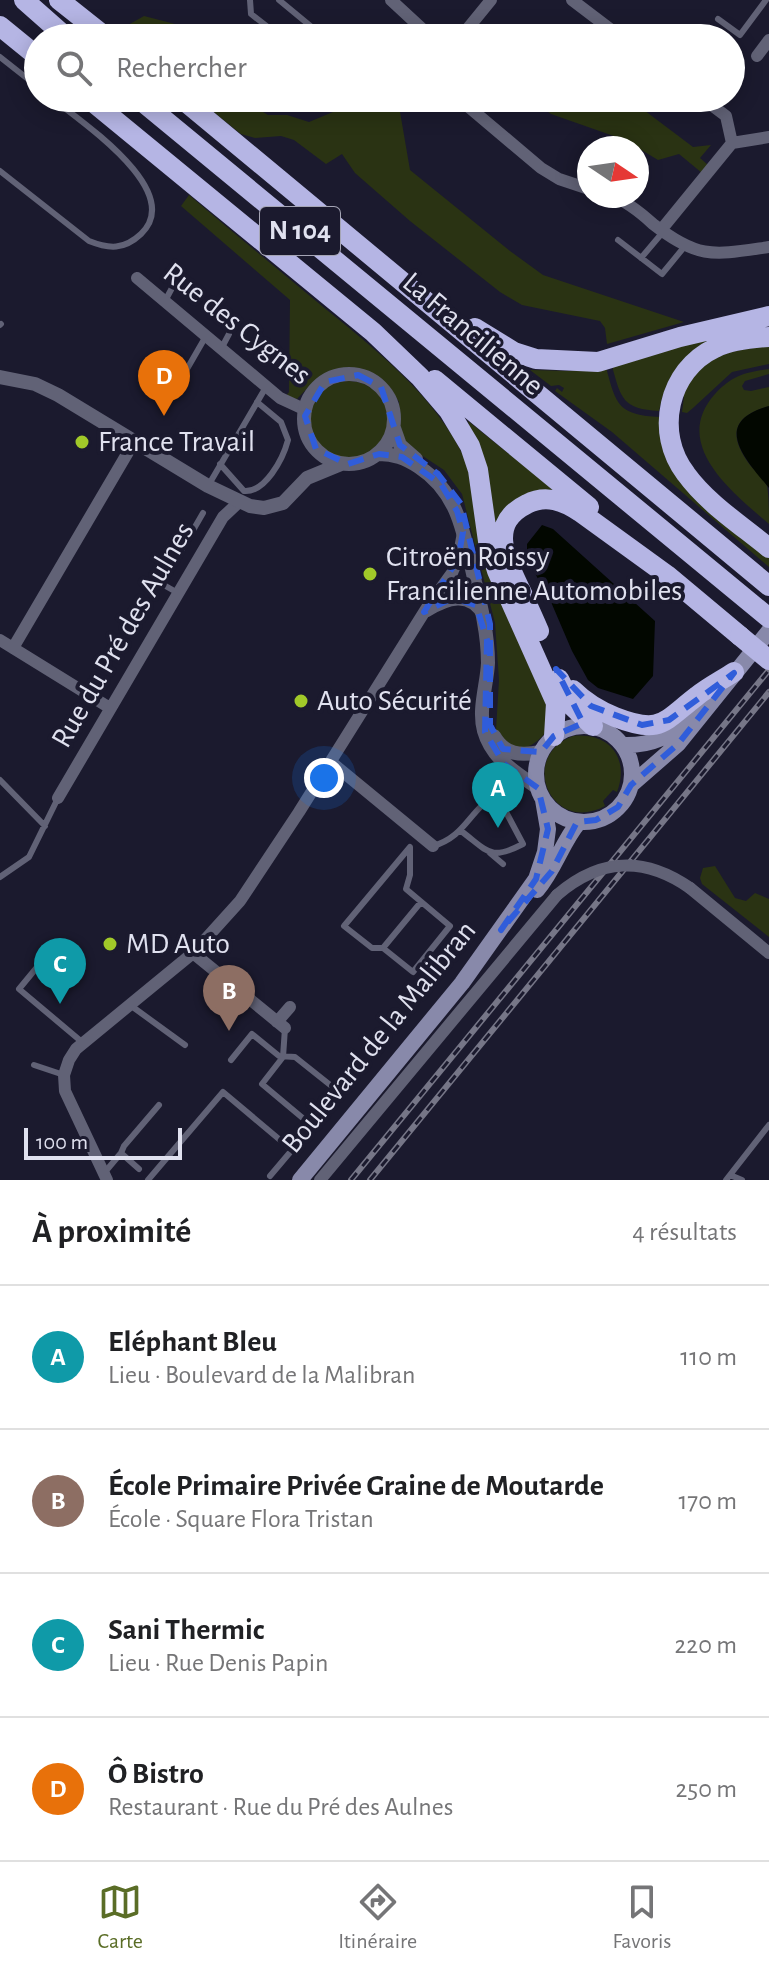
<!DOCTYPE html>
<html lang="fr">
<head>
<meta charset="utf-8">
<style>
	body { margin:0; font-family:"Alegreya Sans",sans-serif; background:#f2f2f2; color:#202124 }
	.compass { position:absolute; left:577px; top:136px; width:72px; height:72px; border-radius:50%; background:#fff; box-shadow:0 4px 20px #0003; rotate:103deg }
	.scale { position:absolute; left:24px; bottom:20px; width:158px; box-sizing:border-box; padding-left:8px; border:4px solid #e0e1ef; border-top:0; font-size:22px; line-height:28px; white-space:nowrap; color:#e0e1ef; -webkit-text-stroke:6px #1b1a2e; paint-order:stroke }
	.you { position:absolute; left:324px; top:778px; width:28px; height:28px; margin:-20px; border:6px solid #fff; border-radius:50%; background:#1a73e8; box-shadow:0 0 0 12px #1a73e833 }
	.badge { display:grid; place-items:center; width:52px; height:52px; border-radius:50%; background:#5a6d26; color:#fff; font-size:26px; font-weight:700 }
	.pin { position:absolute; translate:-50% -66px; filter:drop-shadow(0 2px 4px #0008) }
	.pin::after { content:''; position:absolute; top:42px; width:28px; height:24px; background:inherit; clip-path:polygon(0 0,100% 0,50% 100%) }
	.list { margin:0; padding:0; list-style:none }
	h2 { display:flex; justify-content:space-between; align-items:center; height:104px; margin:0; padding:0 32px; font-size:34px }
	h2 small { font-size:26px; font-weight:400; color:#757577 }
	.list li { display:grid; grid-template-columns:52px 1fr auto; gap:24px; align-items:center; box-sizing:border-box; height:144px; padding:0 32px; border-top:2px solid #e0e0e0 }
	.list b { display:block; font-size:30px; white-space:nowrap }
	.list p { margin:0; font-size:26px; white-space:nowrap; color:#757577 }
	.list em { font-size:26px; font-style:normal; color:#757577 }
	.icon { flex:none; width:44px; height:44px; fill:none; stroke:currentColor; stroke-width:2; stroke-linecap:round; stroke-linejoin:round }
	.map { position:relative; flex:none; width:769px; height:1180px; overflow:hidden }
	.search { position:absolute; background:#fff; box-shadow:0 4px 20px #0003; left:24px; right:24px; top:24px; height:88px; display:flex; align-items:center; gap:20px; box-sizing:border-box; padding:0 28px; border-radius:44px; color:#757577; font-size:30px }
	.sheet { height:680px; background:#fff }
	nav { display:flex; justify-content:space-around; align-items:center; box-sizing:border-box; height:112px; border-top:2px solid #e0e0e0; background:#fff; font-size:22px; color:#757577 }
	nav a { display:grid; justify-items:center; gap:4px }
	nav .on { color:#5a6d26 }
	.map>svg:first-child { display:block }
</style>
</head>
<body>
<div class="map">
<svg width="769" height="1180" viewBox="0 0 769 1180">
	<rect width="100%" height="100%" fill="#1b1a2e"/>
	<path fill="#2a3313" d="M144,16L175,24L185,38H132L128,25Z
		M196,98H240L268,115H287L309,122L345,107L351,98H387L399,106L410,170L510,251L543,275L684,322L607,344L605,328L600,321L522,305L500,292L410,221L355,173L342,154L326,164L294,140L281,136L255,138L241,134Z
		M529,98H628L693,147L711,145L700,158L708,165L702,173L679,154L658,160L625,140L551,114Z
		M189,195C231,231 274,266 316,301C372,347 435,394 466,461L549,694L548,730C535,744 530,749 511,748L496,730L499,680L495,623L462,494L444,470L406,445L400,433L399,402L391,389L378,377L361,370H332L314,381L297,399L286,396L289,392L290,300L181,206Z
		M722,334C687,351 667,373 659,411C623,409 621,399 612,366Z
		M769,346V364L732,372L693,408L687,413L682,412L684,397L681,395C702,355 727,351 769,346Z
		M606,367C616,406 619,415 660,417L661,435L769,556V567L612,432L555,391L557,388L562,392L564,388L559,385L551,386L530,370L569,371Z
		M769,369V374L745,381L742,386L744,390L751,391L769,387V406C736,416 727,431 747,461C753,470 763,477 767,486C769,495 769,514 769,524C733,493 670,444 715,394C731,376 745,372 769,369Z
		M310 420a39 39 0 1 1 78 0a39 39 0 1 1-78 0Z
		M468,421L554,490L496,531L469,426Z
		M573,736C609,732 630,758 617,792L613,790L603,801L605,806C552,835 517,757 573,736Z
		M715,866L735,898L746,901L755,893L769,899V937L702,884L700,878L703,868Z"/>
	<path fill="#020700" d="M769,406V488C744,458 711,422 769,406Z
		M542,525L553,529L655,621L653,676L633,699L598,688L588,680L572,651L551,602L527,559V544Z"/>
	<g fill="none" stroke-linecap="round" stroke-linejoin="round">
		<path stroke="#616276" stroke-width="6" d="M250,0L251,14L273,31L312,27
			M279,0L325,38
			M718,19L740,35L766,0
			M0,57L38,87
			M0,171L89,241C109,249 124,250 141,234C186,191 81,122 52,98
			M618,240L662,274L685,246
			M641,258L663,232
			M165,301L172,288
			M0,325L1,324
			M221,349L229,334
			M172,395L206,336
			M220,464L244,491C265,493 283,459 288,440L281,422L257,402
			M208,486L266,387
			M178,593L162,584L203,513
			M0,780L45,826
			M433,846C467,836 469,809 497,795L523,844C490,861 489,852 461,831
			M410,847V875L406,889L450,926L413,972L383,948H372L344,926Z
			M490,853L503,864
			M0,877L29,857L58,798
			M383,948L421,902
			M38,966L19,989L82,1042
			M130,1005L185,1045
			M231,1060L252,1034L279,1056L295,1057L339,1092L311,1125L262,1084L283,1057L285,1028
			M34,1065L64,1075
			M139,1169L121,1153L124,1146L159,1105
			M105,1172L121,1153
			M730,1175L742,1180
			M148,1180L223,1092L292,1150L270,1176
			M726,1180L769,1125"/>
		<path stroke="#616276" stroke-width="12" d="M391,0L432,38
			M572,0L622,38
			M460,38L491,0
			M757,56L769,40
			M458,98L541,168L559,179L589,189
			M702,98L726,116L732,143
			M732,143L769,137
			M612,196C628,202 641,213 653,224C699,260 714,255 769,247
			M661,230L732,143
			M137,278L280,398L306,410
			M427,611C447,599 469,591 483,615
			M0,640L110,708
			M13,648L134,442
			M331,762L433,846
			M58,798L223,517L238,503
			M690,888L769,953
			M193,953L285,1028
			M277,1022L290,1007
			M107,1180L65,1091L64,1075L69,1060L76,1049L193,953L240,901L299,812L428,606L452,573L458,559L463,533
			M320,1180L557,895"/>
		<path stroke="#616276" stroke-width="14" d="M304 419a45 45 0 1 1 90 0a45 45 0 1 1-90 0Z
			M0,377L35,384L58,395L208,486L250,506L264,508L283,503L307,478L341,464
			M394,428L400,445L416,459
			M379,454C394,454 405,458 419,467C459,493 464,535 474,578C481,606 488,634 488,663C487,685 478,709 484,731C492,759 515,772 538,788
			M494,736C505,755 520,756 541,752"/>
		<path stroke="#8889aa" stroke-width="16" d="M536 774a48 48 0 1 1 96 0a48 48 0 1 1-96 0Z
			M623,745C651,746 671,737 691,716
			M631,785L678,744L769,631
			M537,890C555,869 562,842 579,822
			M300,1180L462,983L536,879L545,852L548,829L543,800"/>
		<path stroke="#b5b5e4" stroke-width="20" d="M24,0L67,38
			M59,0L107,38
			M0,26L38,57
			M88,98L373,332L420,377L449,411L470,446L478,470L488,541L497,571L556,703L554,736
			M138,98L769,618
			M181,98L769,586
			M475,328L514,352L536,359L598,362L680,337L769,316
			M769,337C751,338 731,340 715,348C668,370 654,433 686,474C707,503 741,525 769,548
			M435,380L589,507
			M539,631C533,617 527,604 521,591C507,561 486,524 527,504C546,494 564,501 580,512L667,575L740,636
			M559,679L573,707L593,726
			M573,690C586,703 598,710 615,717C661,735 663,722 697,696C708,687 722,680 734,672"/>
		<g stroke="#767687" stroke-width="6">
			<path id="rail" d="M351,1180L769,670
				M370,1180L769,692"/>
		</g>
		<use href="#rail" stroke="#1b1a2e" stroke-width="3" stroke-dasharray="9" stroke-linecap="butt"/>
		<path stroke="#616276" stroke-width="12" d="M557,895C600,858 644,856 690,888"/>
		<path stroke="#b5b5e4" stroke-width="20" d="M740,636L769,660"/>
	</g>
	<path fill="none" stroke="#305dda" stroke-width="6" stroke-dasharray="16 10" stroke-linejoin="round" d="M358,375L381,387L400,445L438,474L461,504L490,624V725L503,749L541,752L554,736L583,723L556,669L591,706L642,725L669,720L734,673L678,744L631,785L618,807L596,820L577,822L552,871L501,930L536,879L548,829L538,788L504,764L485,732L487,640L476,605L453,598L424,612L458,559L463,532L457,511L441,484L402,457L379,454L348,464L316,449L305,416L325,382Z"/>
	<g fill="#a1c929" stroke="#1b1a2e" stroke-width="3">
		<circle cx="82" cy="442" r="8"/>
		<circle cx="370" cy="574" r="8"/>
		<circle cx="301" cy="701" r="8"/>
		<circle cx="110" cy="944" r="8"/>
	</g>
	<g text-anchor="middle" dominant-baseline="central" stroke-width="8" stroke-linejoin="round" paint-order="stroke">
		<rect fill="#1b1a2e" stroke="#a5a5b5" stroke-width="2" x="260" y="207" width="80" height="48" rx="6"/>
		<g font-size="28" font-weight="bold" fill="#e0e1ef">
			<text x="300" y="231">N 104</text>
		</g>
		<g font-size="30" fill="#e0e1ef" stroke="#1b1a2e">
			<text transform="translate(237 324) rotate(38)">Rue des Cygnes</text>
			<text transform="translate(473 334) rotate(40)">La Francilienne</text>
			<text transform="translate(123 635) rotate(-60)">Rue du Pré des Aulnes</text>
			<text transform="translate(379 1037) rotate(-51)">Boulevard de la Malibran</text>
		</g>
		<g font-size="30" fill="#e0e1ef" stroke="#1b1a2e" text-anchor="start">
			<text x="98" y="442">France Travail</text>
			<text x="386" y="557">Citroën Roissy<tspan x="386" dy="34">Francilienne Automobiles</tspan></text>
			<text x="317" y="701">Auto Sécurité</text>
			<text x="126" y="944">MD Auto</text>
		</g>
	</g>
</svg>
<svg class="compass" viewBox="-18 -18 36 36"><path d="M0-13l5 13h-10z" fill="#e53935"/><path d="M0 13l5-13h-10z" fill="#757577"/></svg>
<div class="scale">100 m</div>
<div class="you"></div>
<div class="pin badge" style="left:498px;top:828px;background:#0f9aa8">A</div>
<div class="pin badge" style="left:229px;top:1031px;background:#8d6e63">B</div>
<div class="pin badge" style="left:60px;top:1004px;background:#0f9aa8">C</div>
<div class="pin badge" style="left:164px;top:416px;background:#e8710a">D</div>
<div class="search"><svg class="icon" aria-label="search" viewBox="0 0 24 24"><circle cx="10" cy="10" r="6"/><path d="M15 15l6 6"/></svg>Rechercher</div>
</div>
<section class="sheet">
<h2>À proximité<small>4 résultats</small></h2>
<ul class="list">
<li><span class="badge" style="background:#0f9aa8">A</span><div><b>Eléphant Bleu</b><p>Lieu · Boulevard de la Malibran</p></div><em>110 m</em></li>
<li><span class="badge" style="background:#8d6e63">B</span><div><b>École Primaire Privée Graine de Moutarde</b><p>École · Square Flora Tristan</p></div><em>170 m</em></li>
<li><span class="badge" style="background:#0f9aa8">C</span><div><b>Sani Thermic</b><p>Lieu · Rue Denis Papin</p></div><em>220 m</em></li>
<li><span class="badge" style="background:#e8710a">D</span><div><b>Ô Bistro</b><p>Restaurant · Rue du Pré des Aulnes</p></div><em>250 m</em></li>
</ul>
</section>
<nav>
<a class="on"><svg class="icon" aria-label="map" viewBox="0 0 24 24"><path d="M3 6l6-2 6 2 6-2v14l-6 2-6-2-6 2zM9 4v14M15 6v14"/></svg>Carte</a>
<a><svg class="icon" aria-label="directions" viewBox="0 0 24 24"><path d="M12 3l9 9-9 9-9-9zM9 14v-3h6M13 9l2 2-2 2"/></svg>Itinéraire</a>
<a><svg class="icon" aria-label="saved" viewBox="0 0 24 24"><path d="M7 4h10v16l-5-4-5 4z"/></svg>Favoris</a>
</nav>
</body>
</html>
